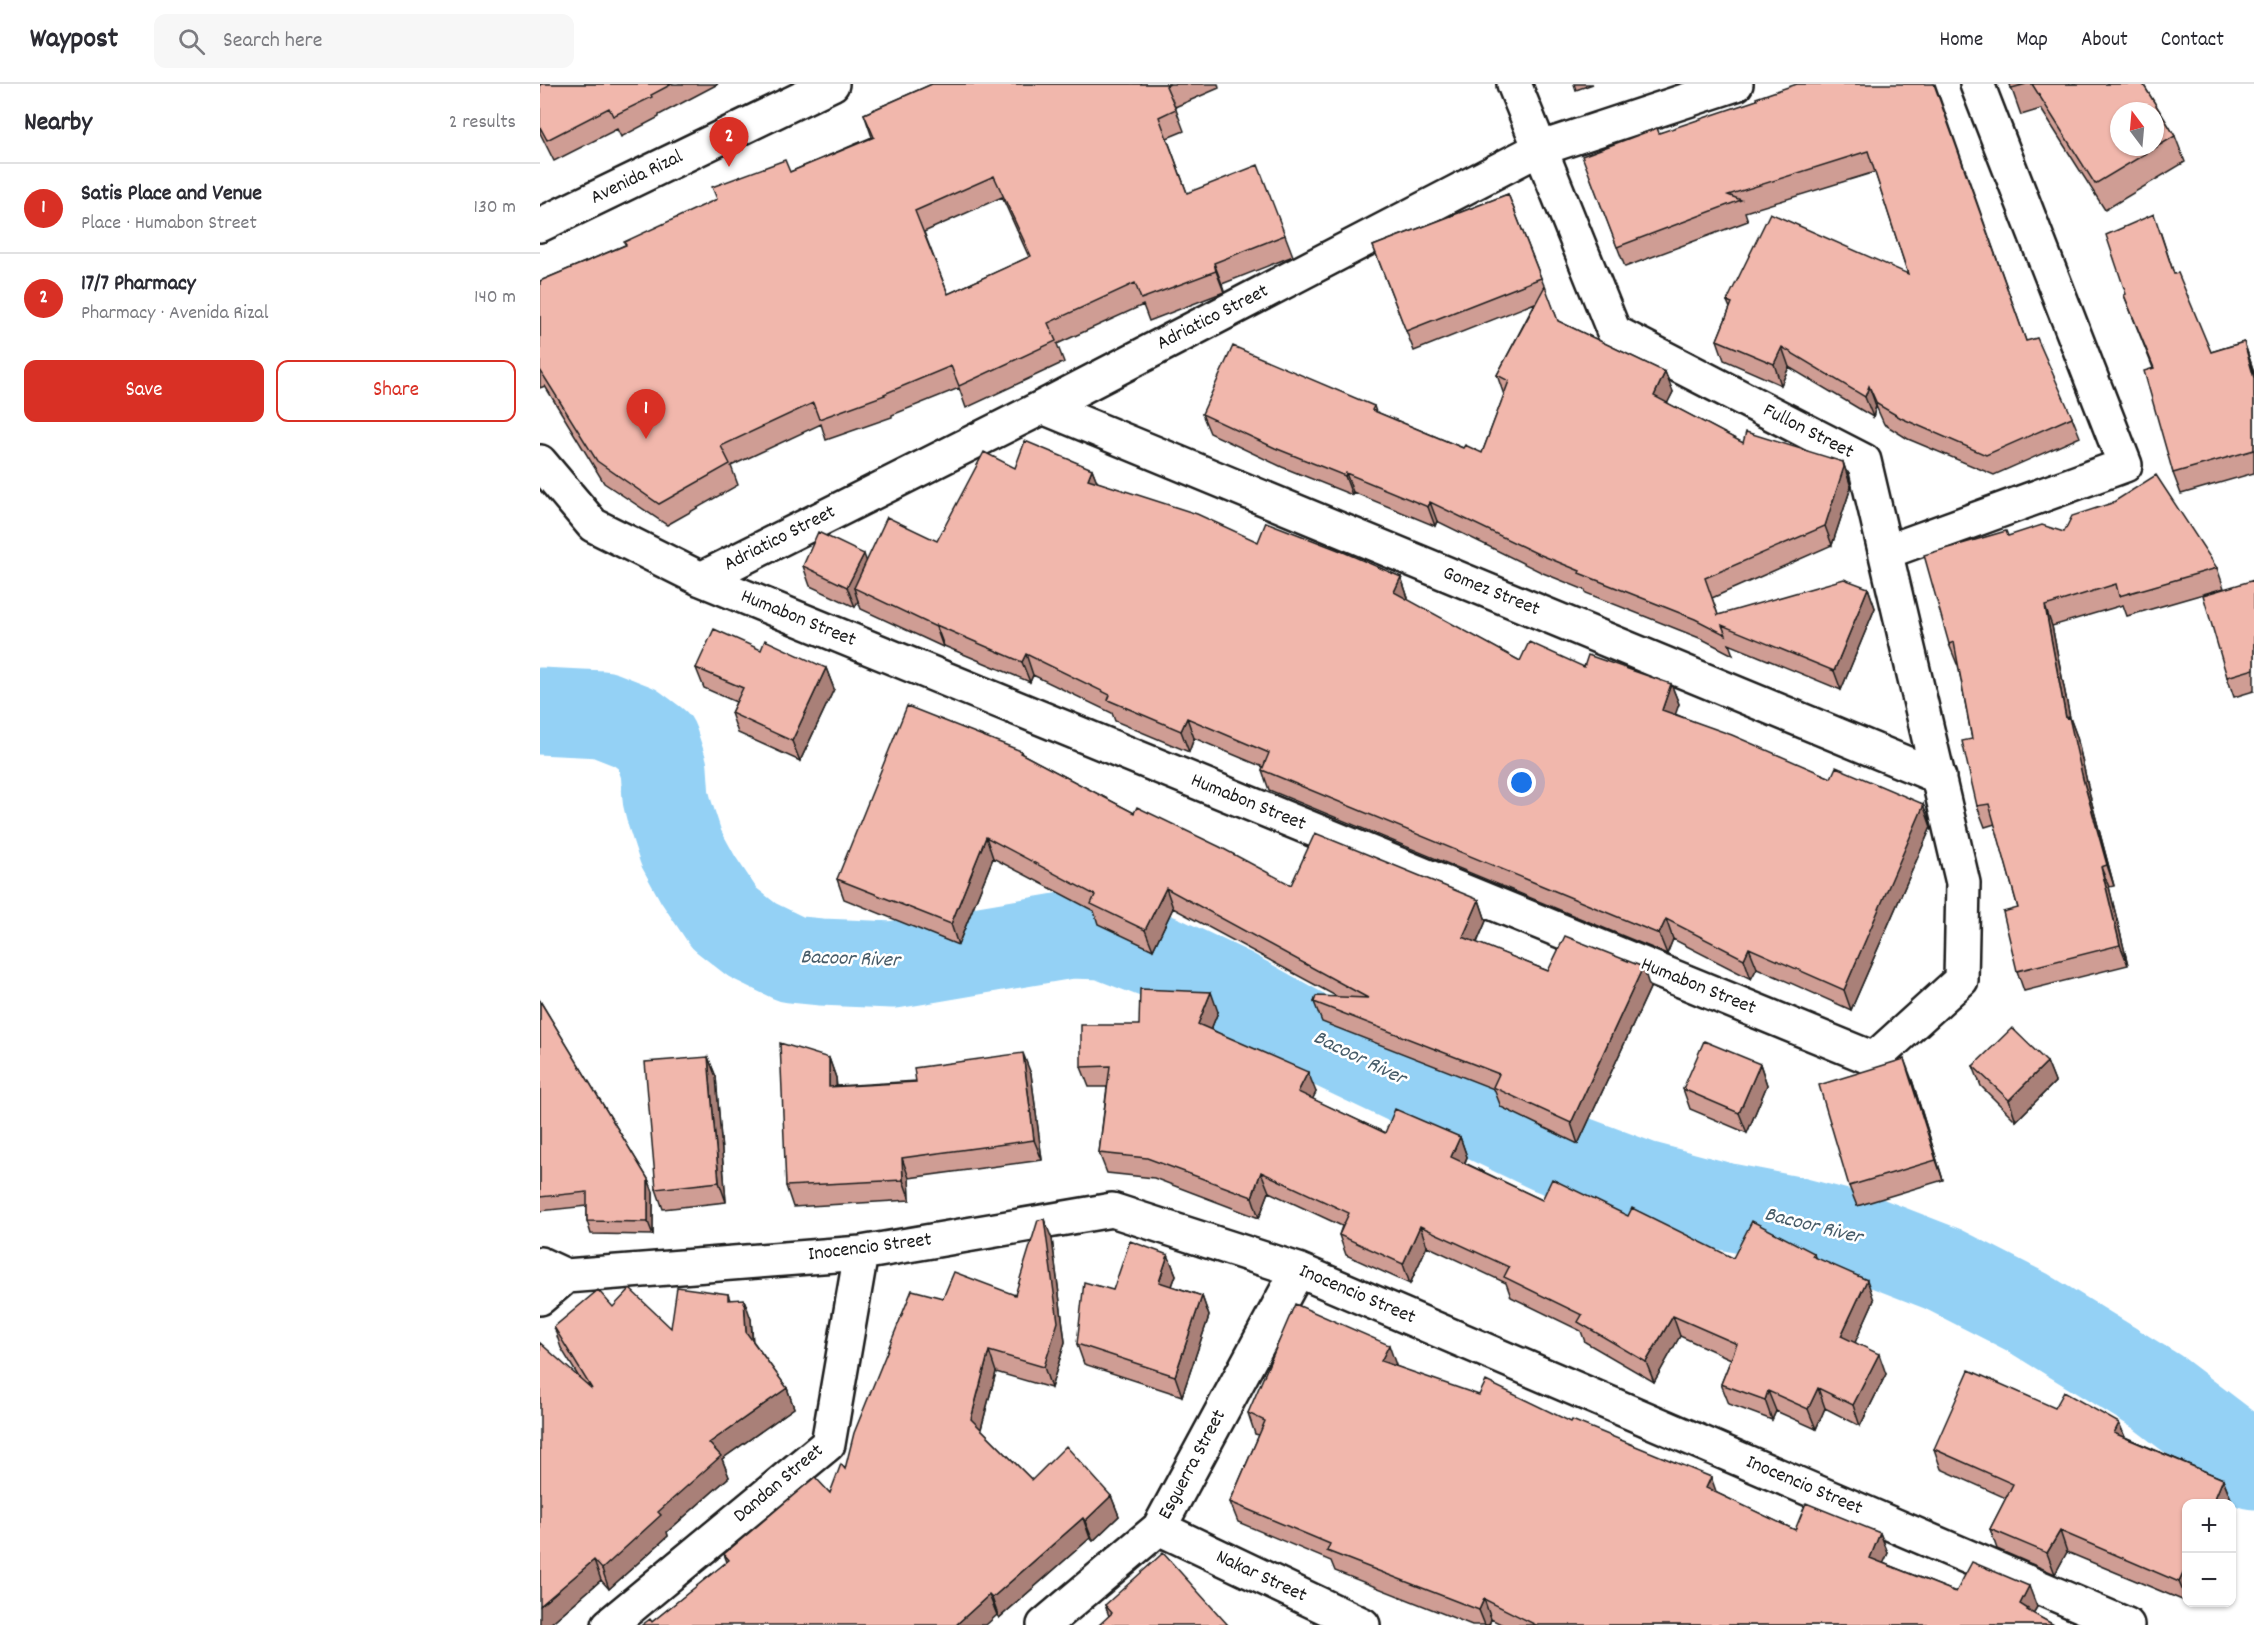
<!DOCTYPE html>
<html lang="en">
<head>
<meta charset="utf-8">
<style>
	body { margin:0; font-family:Dekko,sans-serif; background:#f7f7f7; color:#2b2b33 }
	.controls { position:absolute; right:18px; bottom:18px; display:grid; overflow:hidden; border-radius:12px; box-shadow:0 2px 4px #0004 }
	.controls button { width:54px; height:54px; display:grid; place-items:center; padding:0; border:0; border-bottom:2px solid #e1e1e2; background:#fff; color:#2b2b33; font:30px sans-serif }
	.compass { position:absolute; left:1570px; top:18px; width:54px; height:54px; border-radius:50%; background:#fff; box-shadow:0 2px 4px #0004; rotate:344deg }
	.you { position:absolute; left:982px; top:699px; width:21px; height:21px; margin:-15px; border:4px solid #fff; border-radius:50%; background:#1a73e8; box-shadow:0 0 0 9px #1a73e833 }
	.badge { display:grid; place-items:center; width:39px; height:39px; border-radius:50%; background:#d93025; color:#fff; font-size:20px; font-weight:700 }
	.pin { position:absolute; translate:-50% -50px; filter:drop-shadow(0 2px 3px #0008) }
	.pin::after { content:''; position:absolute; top:32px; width:21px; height:18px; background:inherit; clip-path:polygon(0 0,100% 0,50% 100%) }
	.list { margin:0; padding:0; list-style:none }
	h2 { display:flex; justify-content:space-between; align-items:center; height:78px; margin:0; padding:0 24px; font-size:26px }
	h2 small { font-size:20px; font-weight:400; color:#7c7c81 }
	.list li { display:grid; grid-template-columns:39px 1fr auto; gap:18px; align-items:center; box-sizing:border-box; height:90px; padding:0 24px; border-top:2px solid #e1e1e2 }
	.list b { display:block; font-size:22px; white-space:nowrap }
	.list p { margin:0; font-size:20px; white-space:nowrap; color:#7c7c81 }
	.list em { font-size:20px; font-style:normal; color:#7c7c81 }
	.actions { display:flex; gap:12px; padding:18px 24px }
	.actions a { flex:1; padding:14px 0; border:2px solid #d93025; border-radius:12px; text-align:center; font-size:21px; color:#d93025 }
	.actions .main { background:#d93025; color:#fff }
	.icon { flex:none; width:33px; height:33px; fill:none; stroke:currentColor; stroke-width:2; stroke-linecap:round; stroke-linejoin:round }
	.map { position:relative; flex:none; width:1714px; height:1541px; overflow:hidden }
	header { display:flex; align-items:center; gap:36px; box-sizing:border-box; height:84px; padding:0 30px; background:#fff; border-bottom:2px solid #e1e1e2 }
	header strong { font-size:28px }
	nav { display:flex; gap:33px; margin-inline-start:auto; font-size:21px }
	.search { width:420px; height:54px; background:#f7f7f7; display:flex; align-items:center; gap:15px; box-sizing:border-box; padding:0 21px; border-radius:12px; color:#7c7c81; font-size:22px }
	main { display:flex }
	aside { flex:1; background:#fff }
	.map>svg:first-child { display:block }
</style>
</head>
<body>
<header>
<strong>Waypost</strong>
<div class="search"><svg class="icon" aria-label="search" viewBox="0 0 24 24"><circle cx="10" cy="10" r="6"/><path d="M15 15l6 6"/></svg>Search here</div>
<nav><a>Home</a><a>Map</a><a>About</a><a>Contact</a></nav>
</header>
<main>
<aside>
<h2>Nearby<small>2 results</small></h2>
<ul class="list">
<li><span class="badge">1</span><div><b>Satis Place and Venue</b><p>Place · Humabon Street</p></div><em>130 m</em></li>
<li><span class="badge">2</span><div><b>17/7 Pharmacy</b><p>Pharmacy · Avenida Rizal</p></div><em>140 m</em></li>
</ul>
<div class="actions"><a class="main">Save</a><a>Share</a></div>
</aside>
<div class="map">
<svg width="1714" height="1541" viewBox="0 0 1714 1541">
	<rect width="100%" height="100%" fill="#fff"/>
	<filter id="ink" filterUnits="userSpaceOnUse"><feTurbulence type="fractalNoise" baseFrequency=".0167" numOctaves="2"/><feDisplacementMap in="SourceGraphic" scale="12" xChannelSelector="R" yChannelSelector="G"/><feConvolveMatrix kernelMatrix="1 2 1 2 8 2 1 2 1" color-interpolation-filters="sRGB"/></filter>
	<g filter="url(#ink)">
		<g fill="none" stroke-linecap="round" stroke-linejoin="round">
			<path stroke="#94d1f5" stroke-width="87" d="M0,627L62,630L95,643L115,658L124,685L126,714L130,730L141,764L158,795L184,834L212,856L251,875L281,878L353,881L530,851L564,852L621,874L692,908L767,950L1008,1065L1101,1100L1183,1122L1250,1135L1326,1155L1403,1185L1487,1228L1617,1308L1714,1382"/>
			<g stroke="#1c1c1c" stroke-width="38">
				<path id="street" d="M503,323L1399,693
					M0,378L53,441L161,495L1334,975L1421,896L1423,799L1324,377L1074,248L974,0
					M1346,468L1585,381L1437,0
					M161,495L503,323L999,65L1196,0
					M0,1180L26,1192L321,1169L572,1126L758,1186L1587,1541
					M0,1214L26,1192
					M619,1444L823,1541
					M69,1541L288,1360L321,1169
					M504,1541L619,1444L758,1186"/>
			</g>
			<g stroke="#1c1c1c" stroke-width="38">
				<path id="secondary" d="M0,141L292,0"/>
			</g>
			<use href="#street" stroke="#fff" stroke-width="33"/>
			<use href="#secondary" stroke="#fff" stroke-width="33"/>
		</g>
		<path fill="#cf9d94" stroke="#1c1c1c" stroke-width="1.5" fill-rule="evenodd" d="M0,0H178L119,31V33L81,53L77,45L14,77L0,49Z
			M392,0H678L679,4L635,23L644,47L627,54L647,109L745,151L753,172L682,200L684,208L609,237L603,221L517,260L524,278L426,324L419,304L352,331V333L286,356L281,340L191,382L198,401L127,441L64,399L5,302L0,304V197L85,161L250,88L332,53L324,30ZM462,113L489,173L408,210L384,148Z
			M1034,0H1053L1036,6Z
			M1395,0L1486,257L1532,333L1540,353L1454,391L1368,355L1344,340L1336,322L1333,333L1249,283L1241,301L1184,276L1177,256L1190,224L1187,217L1368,190L1335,88L1205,128L1208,137L1085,183L1050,92L1119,49Z
			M1470,0H1603L1635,52L1645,78L1565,126L1501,25L1481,31Z
			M968,110L1018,237L1125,288L1133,308L1127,319L1203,359L1303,378L1311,403L1292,461L1172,514L1178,531L1328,504L1335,524L1301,606L1189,560L1193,571L1162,555L1046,509L1045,506L1003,489L897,437L895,442L813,408L812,411L742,383L670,349L662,330L834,322L836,328L923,364L942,369L964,311L957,291L995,219L874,267L833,162Z
			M1621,150L1634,190L1671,268L1704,258L1714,288V389L1641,410L1633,389L1613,284L1584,211L1586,210Z
			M475,384L552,385L557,398L718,458L861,493L868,514L867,516L980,577L1044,583L1131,600L1139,620L1135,630L1291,694L1383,720L1391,743L1311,926L1217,884L1211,895L1133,855L1127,870L729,706L722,686L723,683L654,654L649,668L575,637L572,629L493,591L490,598L404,562L403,563L321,525L318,517L315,523L270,502L263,482L327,477L397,457Z
			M1524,448L1677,484L1684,504L1587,532L1583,521L1512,542L1530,634L1537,653L1551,716L1574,802L1569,803L1588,881L1484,907L1477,887L1478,824L1455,740L1445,743L1437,722L1432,655L1418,580H1417L1409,560L1468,452Z
			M1714,496V607L1694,613L1687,593Z
			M221,566L286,584L294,605L260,677L198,649L191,629L196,618L164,604L156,584Z
			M481,667L482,670L594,729L751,801L939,816L946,837L937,859L1008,887L1110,904L1038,1060L961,1023L954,1005L782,938L774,918L796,912L633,824L613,866L558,840L554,827L453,774L418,861L304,815L297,795Z
			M0,917L108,1095L113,1108V1151L51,1150L47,1137V1122L0,1127Z
			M678,928L671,945L776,1008L772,1015L845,1049L920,1053L927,1073L925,1079L1002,1116L1088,1132L1193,1174L1274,1169L1275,1174L1334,1216L1315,1258L1346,1290L1320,1342L1285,1324L1276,1345L1236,1327L1232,1336L1189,1320L1181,1300L1191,1275L1140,1252L1114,1298L1045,1258L1041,1247L971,1213L966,1199L887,1162L870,1200L806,1171L799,1151L802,1142L729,1108L719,1134L614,1094L567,1089L559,1069L567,1003H549L541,983L599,941Z
			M168,973L176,993L186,1118L123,1125L116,1105Z
			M289,974L296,994L297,1002L491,990L502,1076L369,1094L370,1116L253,1123L246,1102Z
			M1507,978L1515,998L1476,1037L1441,1002L1433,982Z
			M1220,980L1227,1001L1207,1049L1150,1025L1143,1005Z
			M1372,996L1403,1096L1317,1122L1309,1102Z
			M512,1155L525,1258L511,1304L456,1288L441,1345L492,1396L571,1412L579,1432L553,1457L550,1454L459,1534L457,1531L112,1538L187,1478L184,1470L290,1409L305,1385L403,1214L475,1211Z
			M628,1171L636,1191L632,1202L662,1212L669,1232L642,1312L544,1280L537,1260L573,1206Z
			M188,1210L190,1216L211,1235L213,1257L247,1304L254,1324L182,1375L189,1393L127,1448L128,1452L69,1505L61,1496L9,1541L40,1295L21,1264L14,1243L73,1223L131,1244Z
			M856,1281L855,1282L1177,1409L1255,1446L1340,1449L1348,1469L1343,1479L1416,1508L1497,1523L1493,1530L1514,1541H963L951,1535L949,1541H932L795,1487L791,1477L698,1438L690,1418L719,1351L715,1350L708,1329Z
			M1515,1324L1579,1339L1585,1353L1683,1395L1691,1415L1689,1419H1647V1518L1527,1468L1515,1490L1457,1465L1450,1445L1466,1414L1401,1385L1394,1365Z
			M565,1521L688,1541L569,1532Z"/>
		<path fill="#a98078" stroke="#1c1c1c" stroke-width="1.5" d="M674,179L682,200L684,208L676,187Z
			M1704,258L1714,288V294Z
			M1242,263L1249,283L1241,301L1234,280Z
			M1125,288L1133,308L1121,332L1114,312Z
			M1329,302L1336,322L1333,333L1325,313Z
			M1303,378L1311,403L1292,461L1285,442Z
			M552,385L560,405L548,395Z
			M806,389L813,408L812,411L805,392Z
			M890,418L897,437L895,442L888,423Z
			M324,470L331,490L314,504L318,517L315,523L307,503Z
			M861,493L868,514L862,529L854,508Z
			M1328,504L1335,524L1301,606L1294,587Z
			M1505,522L1512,542L1530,634L1537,653L1551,716L1574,802L1567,781L1526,634Z
			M396,541L404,562L403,563L396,543Z
			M486,570L493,591L490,598L482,578Z
			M286,584L294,605L260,677L252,657Z
			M1131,600L1139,620L1130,646L1122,626Z
			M647,634L654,654L649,668L641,647Z
			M1383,720L1391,743L1311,926L1304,906Z
			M446,753L453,774L418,861L411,840Z
			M1561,783L1569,803L1588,881L1580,861Z
			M626,804L633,824L613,866L605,846Z
			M939,816L946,837L930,874L923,853Z
			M1126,835L1133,855L1127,870L1119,850Z
			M1209,864L1217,884L1211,895L1204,875Z
			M1103,883L1110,904L1038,1060L1031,1039Z
			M671,908L678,928L665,960L658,940Z
			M483,969L491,990L502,1076L494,1056Z
			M168,973L176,993L186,1118L179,1098Z
			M289,974L296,994L297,1023L289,1003Z
			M1364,975L1372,996L1403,1096L1396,1076Z
			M1507,978L1515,998L1476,1037L1469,1016Z
			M1220,980L1227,1001L1207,1049L1199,1029Z
			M768,988L776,1008L766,1029L758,1008Z
			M920,1053L927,1073L918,1093L911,1073Z
			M362,1074L369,1094L370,1116L363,1096Z
			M721,1088L729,1108L719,1134L712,1113Z
			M108,1095L113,1108V1151L108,1138Z
			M504,1135L512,1155L525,1258L511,1304L504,1283Z
			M880,1142L887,1162L870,1200L863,1180Z
			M628,1171L636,1191L626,1218L619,1198Z
			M1327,1196L1334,1216L1309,1272L1301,1252Z
			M662,1212L669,1232L642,1312L635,1292Z
			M204,1215L211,1235L213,1268L206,1248Z
			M1133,1232L1140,1252L1114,1298L1106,1278Z
			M849,1261L856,1281L849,1297L841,1277Z
			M449,1267L456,1288L438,1356L431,1335Z
			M1339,1270L1346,1290L1320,1342L1313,1321Z
			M247,1304L254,1324L182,1375L189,1393L127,1448L128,1452L69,1505L62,1485L169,1359Z
			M1278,1304L1285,1324L1276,1345L1268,1325Z
			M1228,1307L1236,1327L1232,1336L1225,1316Z
			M1579,1339L1587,1359L1574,1349Z
			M1171,1393L1178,1413L1166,1404Z
			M1683,1395L1691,1415L1689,1419H1673Z
			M571,1412L579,1432L553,1457L545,1437Z
			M543,1434L550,1454L459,1534L452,1514Z
			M1520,1447L1527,1468L1515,1490L1507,1469Z
			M1340,1449L1348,1469L1337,1494L1330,1474Z
			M54,1476L61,1496L9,1541H0V1522Z
			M1647,1481V1517L1639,1498Z
			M1489,1502L1497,1523L1491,1533L1480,1520Z
			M449,1511L457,1531L446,1541H416Z
			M944,1515L951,1535L949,1541H945L939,1526Z"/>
		<path fill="#f1b7ac" stroke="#1c1c1c" stroke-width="1.5" fill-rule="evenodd" d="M0,0H132L111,11L112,13L73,32L69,24L7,56L0,43Z
			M392,0H630L626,2L636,25L619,33L647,109L718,81L745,151L674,179L676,187L601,215L595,199L508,239L516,257L419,302L411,282L344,310L345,311L279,335L273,319L181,362L190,380L119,420L57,377L0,286V197L86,161L84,158L177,115L172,103L245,76L250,88L334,53L324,30ZM454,92L491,172L408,210L375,127Z
			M1257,0H1394L1486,257L1497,254L1532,333L1446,371L1361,334L1337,320L1329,302L1325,313L1242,263L1234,280L1177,256L1192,219L1187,217L1230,129L1368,190L1328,67L1188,111L1201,116L1077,163L1042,72L1117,44L1119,49L1217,16L1216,14Z
			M1470,0H1487L1471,4Z
			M1492,0H1603L1635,52L1555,100ZM1579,27H1615V63H1579Z
			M968,110L1001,194L866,247L833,162Z
			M1614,130L1634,190L1638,189L1671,268L1704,258L1714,294V366L1633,389L1604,287L1614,284L1584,211L1586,210L1566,151Z
			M1005,202L1018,237L1125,288L1114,312L1203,359L1206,348L1303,378L1304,383L1285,442L1165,494L1178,531L1304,495L1328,504L1294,587L1182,541L1186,551L1155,535L1039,489L1040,487L996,469L890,418L888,423L806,389L805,392L735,364L662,330L693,262L834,322L832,326L923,364L925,361L942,369L969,297L957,291Z
			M485,357L552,385L548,395L657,430L718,458L726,438L801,467L861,493L854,508L980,577L989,558L1044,583L1048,571L1131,600L1122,626L1192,651L1291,694L1296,683L1383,720V723L1304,906L1209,864L1204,875L1126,835L1119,850L722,686L729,669L647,634L641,647L568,616L570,611L486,570L482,578L396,541V543L314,504L347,433L397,457L444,368L475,384Z
			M1616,391L1677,484L1579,512L1576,500L1505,522L1526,634L1529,633L1543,695L1567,781L1561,783L1580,861L1477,887L1463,828L1478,824L1449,720L1437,722L1422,657L1432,655L1414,558L1409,560L1384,471L1466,447L1468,452L1502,441L1524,448L1532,432L1572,419Z
			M278,448L324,470L307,503L263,482Z
			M1714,496V585L1687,593L1663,511Z
			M174,545L221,566L225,556L286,584L252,657L191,629L203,604L156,584Z
			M367,622L481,667L480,669L594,729L597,723L680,763L751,801L775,749L939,816L923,853L1008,887L1025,852L1103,883L1031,1039L953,1003L959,990L774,918L776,912L828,914L626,804L605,846L551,820L555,811L446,753L411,840L297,795Z
			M600,905L671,908L658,940L768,988L758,1008L845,1049L855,1025L920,1053L911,1073L1002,1116L1012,1095L1088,1132L1092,1124L1193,1174L1212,1137L1274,1169L1272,1172L1327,1196L1301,1252L1339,1270L1313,1321L1278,1304L1268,1325L1228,1307L1225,1316L1181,1300L1197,1260L1133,1232L1106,1278L1038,1238L1042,1231L964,1193L969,1183L880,1142L863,1180L799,1151L809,1129L721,1088L712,1113L607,1074L559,1069L570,982L541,983V941H599Z
			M0,917L108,1095V1138L47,1137V1108L0,1113Z
			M1472,944L1507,978L1469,1016L1433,982Z
			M1164,957L1220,980L1199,1029L1143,1005Z
			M240,959L289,974V1003L376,998L374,984L483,969L494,1056L362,1074L363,1096L246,1102Z
			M168,973L179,1098L116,1105L105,978Z
			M1364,975L1396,1076L1309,1102L1279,1001Z
			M504,1135L518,1238L504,1283L449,1267L431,1335L492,1396L526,1362L571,1412L545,1437L543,1434L452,1514L449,1511L416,1541H102L110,1535L112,1538L189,1476L184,1470L275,1393L290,1409L301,1380L305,1385L314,1349L372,1206L403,1214L414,1188L475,1211L498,1136Z
			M590,1157L628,1171L619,1198L662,1212L635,1292L537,1260L544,1198L573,1206Z
			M137,1203L188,1210V1216L204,1215L206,1248L247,1304L169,1359L181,1372L118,1428L121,1431L62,1485L54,1476L0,1522V1259L52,1305L14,1243L58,1206L73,1223L90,1205L131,1244Z
			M755,1220L849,1261L841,1277L939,1311L946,1297L1031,1338L1032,1336L1171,1393L1166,1404L1255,1446L1266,1419L1340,1449L1330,1474L1416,1508L1432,1478L1489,1502L1480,1520L1488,1525L1487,1526L1514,1541H996L944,1515L939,1526L787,1467L790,1460L690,1418L725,1337L708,1329Z
			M1429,1286L1515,1324L1524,1308L1579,1339L1574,1349L1683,1395L1673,1419H1647V1481L1639,1498L1520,1447L1507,1469L1450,1445L1473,1400L1394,1365Z
			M623,1469L688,1541H559L572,1529L565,1521Z"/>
	</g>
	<g text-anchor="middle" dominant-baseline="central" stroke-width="5" stroke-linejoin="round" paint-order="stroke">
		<g font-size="20" fill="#1c1c1c" stroke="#fff">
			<text transform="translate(97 94) rotate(-26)">Avenida Rizal</text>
			<text transform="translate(673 234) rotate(-27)">Adriatico Street</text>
			<text transform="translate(1268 348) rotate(27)">Fullon Street</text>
			<text transform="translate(240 455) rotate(-27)">Adriatico Street</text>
			<text transform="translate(951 508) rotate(22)">Gomez Street</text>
			<text transform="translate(258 535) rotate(22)">Humabon Street</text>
			<text transform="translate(708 719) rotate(22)">Humabon Street</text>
			<text transform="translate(1158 903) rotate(22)">Humabon Street</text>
			<text transform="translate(330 1164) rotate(-7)">Inocencio Street</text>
			<text transform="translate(817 1211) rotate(23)">Inocencio Street</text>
			<text transform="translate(653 1381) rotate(-62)">Esguerra Street</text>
			<text transform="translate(239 1400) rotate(-40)">Dandan Street</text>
			<text transform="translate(1264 1402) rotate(23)">Inocencio Street</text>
			<text transform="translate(721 1493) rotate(25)">Nakar Street</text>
		</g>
		<g font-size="21" font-style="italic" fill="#465b68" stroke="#fff">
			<text transform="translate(310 876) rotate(2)">Bacoor River</text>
			<text transform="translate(819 975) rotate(26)">Bacoor River</text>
			<text transform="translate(1273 1143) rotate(14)">Bacoor River</text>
		</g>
	</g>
</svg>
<div class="controls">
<button>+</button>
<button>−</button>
</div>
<svg class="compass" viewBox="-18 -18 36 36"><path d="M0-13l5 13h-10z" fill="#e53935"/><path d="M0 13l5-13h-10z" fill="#7c7c81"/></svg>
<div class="you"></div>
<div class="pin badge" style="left:106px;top:355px">1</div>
<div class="pin badge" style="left:189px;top:83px">2</div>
</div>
</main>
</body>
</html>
